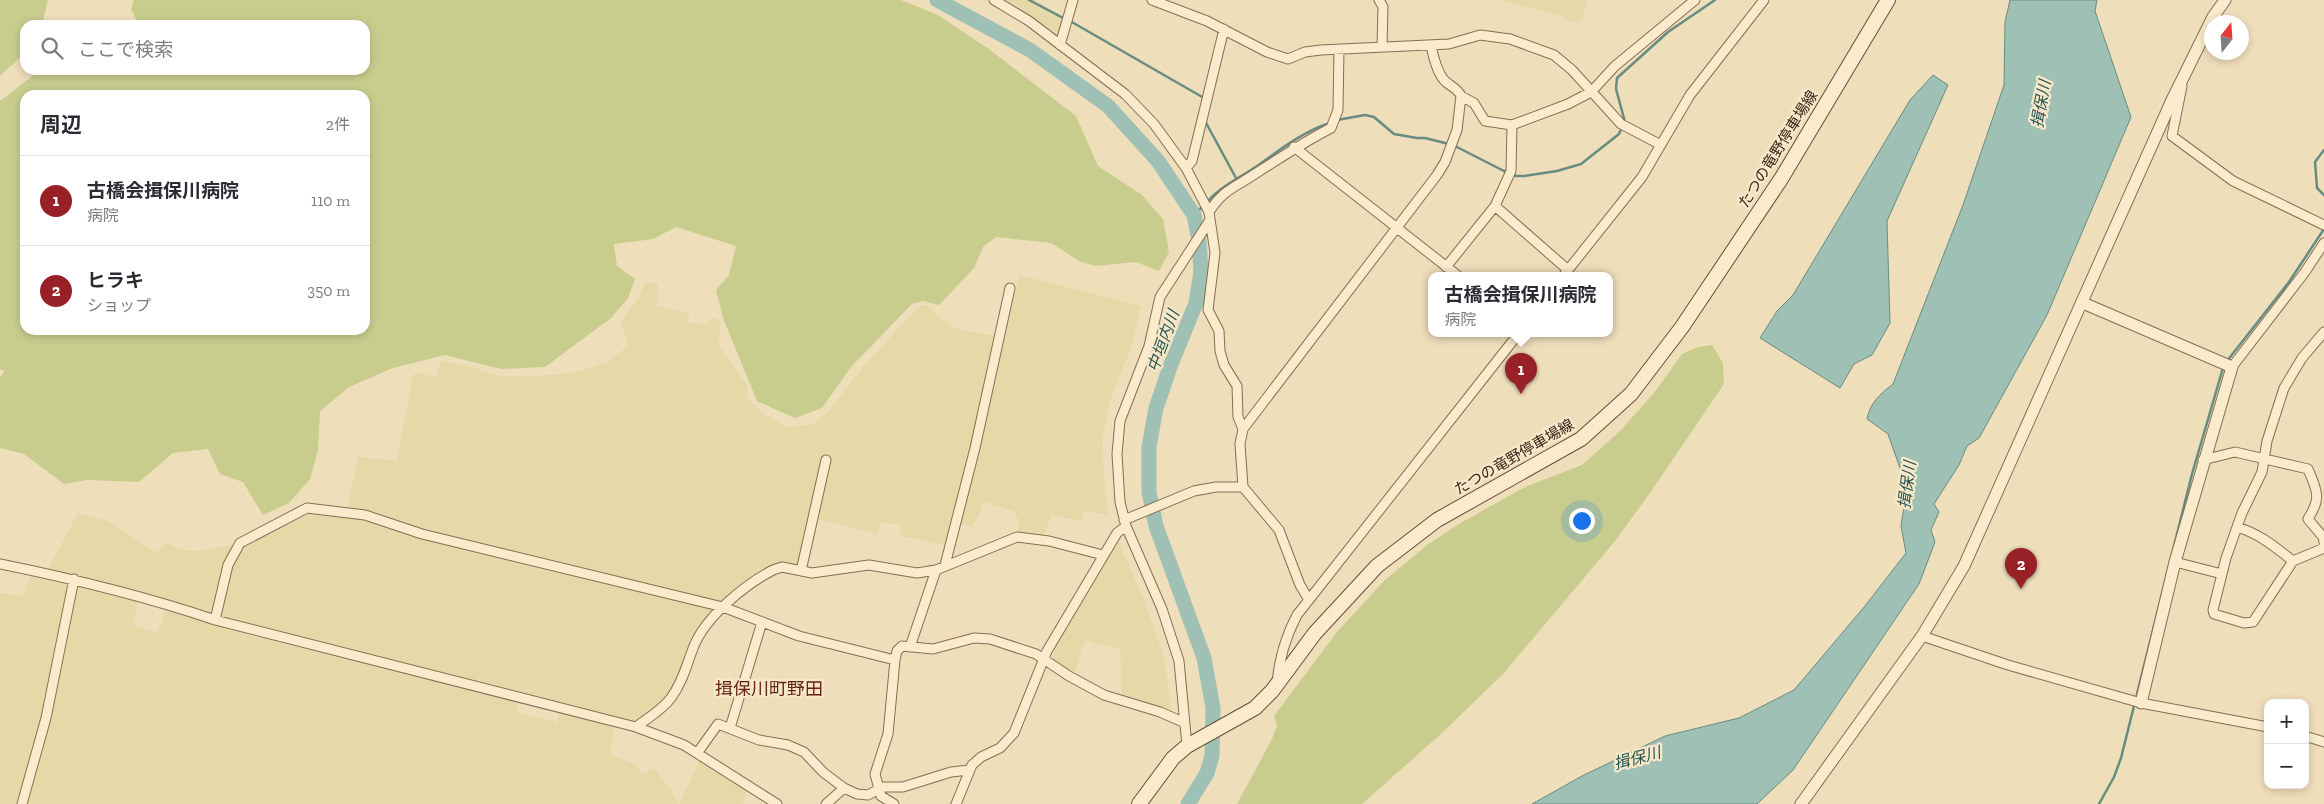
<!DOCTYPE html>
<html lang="ja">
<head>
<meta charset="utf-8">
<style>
	body { margin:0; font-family:"Zilla Slab","Noto Sans JP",serif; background:#f2f2f3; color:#2b2b33 }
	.controls { position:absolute; right:15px; bottom:15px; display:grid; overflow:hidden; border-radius:10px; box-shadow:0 2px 8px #0003 }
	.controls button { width:45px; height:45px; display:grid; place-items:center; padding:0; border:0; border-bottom:1px solid #e1e1e2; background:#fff; color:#2b2b33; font:25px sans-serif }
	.compass { position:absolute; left:2204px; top:15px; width:45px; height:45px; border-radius:50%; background:#fff; box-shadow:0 2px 8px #0003; rotate:17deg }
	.you { position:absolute; left:1581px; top:520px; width:18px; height:18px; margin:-12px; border:4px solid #fff; border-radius:50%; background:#1a73e8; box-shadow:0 0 0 8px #1a73e833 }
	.badge { display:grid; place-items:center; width:32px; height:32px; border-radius:50%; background:#982127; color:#fff; font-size:16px; font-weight:700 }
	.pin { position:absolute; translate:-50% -41px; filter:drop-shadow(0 1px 2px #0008) }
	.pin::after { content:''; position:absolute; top:26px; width:18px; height:15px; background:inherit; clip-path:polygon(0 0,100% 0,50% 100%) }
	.popup { position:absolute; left:1428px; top:272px; width:185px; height:65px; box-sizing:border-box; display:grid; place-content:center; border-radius:10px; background:#fff; filter:drop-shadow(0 1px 4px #0005); font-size:16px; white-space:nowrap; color:#7c7c81 }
	.popup b { font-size:19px; color:#2b2b33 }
	.popup::after { content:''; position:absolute; left:50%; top:100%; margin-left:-10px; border:10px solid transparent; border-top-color:#fff }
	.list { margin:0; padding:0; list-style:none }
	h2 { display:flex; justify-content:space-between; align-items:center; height:65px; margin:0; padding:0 20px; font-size:21px }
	h2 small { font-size:16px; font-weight:400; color:#7c7c81 }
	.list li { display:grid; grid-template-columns:32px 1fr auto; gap:15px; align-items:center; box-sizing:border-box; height:90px; padding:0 20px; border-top:1px solid #e1e1e2 }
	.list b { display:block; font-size:19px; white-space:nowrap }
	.list p { margin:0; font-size:16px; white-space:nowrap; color:#7c7c81 }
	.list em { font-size:16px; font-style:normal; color:#7c7c81 }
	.icon { flex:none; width:28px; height:28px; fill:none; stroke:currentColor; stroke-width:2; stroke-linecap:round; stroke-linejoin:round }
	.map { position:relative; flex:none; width:2324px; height:804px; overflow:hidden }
	.search { position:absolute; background:#fff; box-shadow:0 2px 8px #0003; left:20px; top:20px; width:350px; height:55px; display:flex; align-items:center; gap:12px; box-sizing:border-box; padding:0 18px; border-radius:15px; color:#7c7c81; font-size:19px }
	.panel { position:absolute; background:#fff; box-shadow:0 2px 8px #0003; left:20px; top:90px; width:350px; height:245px; border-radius:15px }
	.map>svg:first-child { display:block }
</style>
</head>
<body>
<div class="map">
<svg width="2324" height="804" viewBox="0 0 2324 804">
	<rect width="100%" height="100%" fill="#efdeba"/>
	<path fill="#e5d9a7" d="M1005,0H1035L1065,18L1059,38Z
		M1500,0H1587L1582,20L1573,23L1562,16Z
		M1019,275L1141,306L1131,348L1110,400L1102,441L1105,494L1109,515L1084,511L1081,521L1052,515L1044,535L1017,534L1020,522L1013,511L983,501L979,515L972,527L953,522L946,545L900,536L901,525L881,522L877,534L810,517L801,559L797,566L775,565L709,618L675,686L665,700L634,724L239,623L148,593L48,569L78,513L108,521L156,553L166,543L182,550L196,551L246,543L307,512L346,514L358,457L397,461L413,375L417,373L436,377L441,360L472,367L498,376H540L577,372L606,363L628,346L621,321L639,298L645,282L658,283L657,306L689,313L688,322L706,324L715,317L721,324L718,345L748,386L747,398L760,411L786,427L813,424L828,412L863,367L919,306L928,305L939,317L957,329L1005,338Z
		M1118,541L1143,597L1164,657L1171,709L1122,697L1120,649L1085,640L1074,674L1053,659V651Z
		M30,576L138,601L133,625L157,633L167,608L232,631L519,703L516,712L557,723L560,711L615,726L610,755L637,765L641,774L654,768L671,790L678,804H0V593L23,597Z
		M701,757L713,769L746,789L743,804H679Z"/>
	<path fill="#c8cd8e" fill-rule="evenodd" d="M0,0H48L42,25H25V53L0,76Z
		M134,0H901L938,15L990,50L1076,116L1098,166L1142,195L1163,219L1169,252L1159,271L1136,262L1095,266L1079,261L1051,243L996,237L983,247L974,268L939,305L923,301L912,304L851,367L822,408L795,418L757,401L723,318L716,290L729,275L736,246L676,227L653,239L614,244L617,266L635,279L628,298L611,318L545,367L501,369L445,355L393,368L349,387L320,411L318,450L310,479L289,503L263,515L243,482L220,474L208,449L173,453L139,482L87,480L64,484L24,454L0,448V378L4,371L0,369V101L40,70H365V25H139L131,9ZM25,95H365V330H25Z
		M1712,345L1723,363L1724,384L1650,493L1615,541L1504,673L1441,734L1362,804H1237L1272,739L1277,726L1274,716L1337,632L1384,581L1426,546L1457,525L1525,487L1582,465L1620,431L1654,393L1682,354L1698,347Z"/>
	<path fill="#9fc0b5" stroke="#678d82" d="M2010,0H2097L2095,11L2131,117L2047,315L1979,438L1967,446L1959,465L1934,504L1939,512L1931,530L1935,542L1919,584L1793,770L1757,804H1532L1582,776L1665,736L1739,718L1794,690L1865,606L1906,553L1901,526L1907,488L1888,434L1867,419C1870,403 1880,394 1893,384L1963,205L2004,85L2005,22Z
		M1933,75L1948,85L1887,221L1890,323L1872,355L1854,364L1840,388L1760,338L1777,311L1793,295L1910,100Z"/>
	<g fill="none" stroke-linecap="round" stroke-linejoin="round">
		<path stroke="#678d82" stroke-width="2.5" d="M1029,0L1065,19
			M1070,21L1204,98
			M1337,120L1365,115L1374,117L1394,134L1417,138H1425L1453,145L1504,171L1516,176H1524L1557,171L1581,164L1619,134L1622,127
			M1205,121L1236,178
			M1625,122L1616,89L1617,78L1668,32L1715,0
			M2324,150L2315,162L2317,188L2324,195
			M1207,202C1222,185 1242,177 1260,164C1281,149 1304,131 1330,123
			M1194,215L1203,206
			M2227,361L2289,282L2324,229
			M2099,804L2114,777L2121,758L2192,474L2223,368"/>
		<path stroke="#9fc0b5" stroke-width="15" d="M937,0L1030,50L1108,106L1158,161L1194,215L1199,240L1201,272L1196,303L1170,367L1156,408L1149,447V492L1156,526L1204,658L1213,708L1212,756L1207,773L1188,804"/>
		<g stroke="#876d54" stroke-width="11">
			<path id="minor" d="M994,0L1029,21L1125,94L1154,124L1186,168L1209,212L1215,253L1208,310L1219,331L1220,351L1224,365L1237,386L1238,417L1243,429
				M1152,0L1207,21L1267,52L1288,59L1305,52L1321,50L1449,44L1480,35L1510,39L1554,55L1572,70L1621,124L1661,145
				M1379,0L1383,7L1382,46
				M1060,45L1073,0
				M2182,86L2172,136L2233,181L2324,225
				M1461,96L1474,103L1485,121L1512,125
				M1294,147L1457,275
				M1186,168L1192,161L1224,29
				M1209,212C1224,189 1234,188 1255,174C1281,157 1304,142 1331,128L1338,110L1339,49
				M1446,267L1495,206
				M1568,270L1495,206L1511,171L1512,125L1568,104L1591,92L1615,66L1695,0
				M1564,275L1642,177L1690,95L1764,0
				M2324,332L2302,358L2284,388L2267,441L2262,472L2242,513L2226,558L2213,610L2214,614L2244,623L2253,622L2293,561L2324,548
				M2232,367L2305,272L2324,243
				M2203,460L2235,452L2308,469C2317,491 2322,497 2308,519L2323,537L2324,542
				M1124,520L1194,491L1216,487H1243
				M2237,527C2260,534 2275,547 2293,561
				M2175,562L2222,574
				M0,564C74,579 144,596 215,620L636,727L684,745L777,804
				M945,565L975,448L1010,288
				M801,571L826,460
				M1309,600L1300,585L1279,530L1243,487L1240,444L1243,429L1437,175L1445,162L1457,130L1461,96C1458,89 1452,87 1446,82C1438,75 1433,56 1431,45
				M215,620L228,565L240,543L307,508L365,515L422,534L723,607L799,636L895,660L897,651L902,646L933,649L974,638L990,639L1036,654L1069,676L1104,695L1160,712L1183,722
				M1922,636L2008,665L2141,703L2268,727
				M910,647L936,570
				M1277,684C1279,658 1285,638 1297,615L1519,333
				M636,727C648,718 662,710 671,698C683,682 687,663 694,646C706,616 746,584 773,570L782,567L812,573L869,565L917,573L936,570L1017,537L1049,541L1103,555
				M730,728L762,622
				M2305,736L2324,742
				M1187,746L1179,661L1162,609L1126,526L1120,502L1117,454L1120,421L1149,346L1160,297L1210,220
				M698,752L718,724L759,740L788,745L804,752L823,772L844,788L857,794L868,795L883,787H903L951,772L969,770
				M22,804L46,718L74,579
				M826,804L844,788
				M894,804L881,796L875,774L888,734L895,660
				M956,804L972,765L981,757L1000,748L1014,733L1047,651L1117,533L1126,526"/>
		</g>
		<g stroke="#876d54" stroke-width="13">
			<path id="tertiary" d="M2083,303L2232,367L2175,562L2141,703
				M1801,804L1922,636L1964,566L2172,100L2213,17L2225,0"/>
		</g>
		<g stroke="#684e38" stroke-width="16">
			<path id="secondary" d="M1139,804L1173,758L1187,746L1255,708L1272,691L1315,633L1377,566L1437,520L1581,439L1631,394L1682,327L1781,179L1888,0"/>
		</g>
		<use href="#minor" stroke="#faebcd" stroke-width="9"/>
		<use href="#tertiary" stroke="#faebcd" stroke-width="11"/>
		<use href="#secondary" stroke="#faebcd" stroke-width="14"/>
	</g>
	<g text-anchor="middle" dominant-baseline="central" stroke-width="4.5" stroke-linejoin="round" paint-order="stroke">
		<g font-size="15" fill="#35261a" stroke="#f7e8ca">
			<text transform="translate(1778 149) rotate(-58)">たつの竜野停車場線</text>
			<text transform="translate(1514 457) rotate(-30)">たつの竜野停車場線</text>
		</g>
		<g font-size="16" font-style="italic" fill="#285651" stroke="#f7e8ca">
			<text transform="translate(2041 104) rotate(-80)">揖保川</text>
			<text transform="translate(1163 341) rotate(-70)">中垣内川</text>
			<text transform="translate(1907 485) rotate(-83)">揖保川</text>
			<text transform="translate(1637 758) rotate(-15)">揖保川</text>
		</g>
		<g font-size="18" fill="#642517" stroke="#f7e8ca">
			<text x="769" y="689">揖保川町野田</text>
		</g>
	</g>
</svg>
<div class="controls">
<button>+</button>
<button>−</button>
</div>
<svg class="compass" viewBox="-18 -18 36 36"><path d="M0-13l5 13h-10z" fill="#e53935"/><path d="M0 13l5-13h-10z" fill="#7c7c81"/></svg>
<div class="you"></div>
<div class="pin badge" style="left:1521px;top:394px">1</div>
<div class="popup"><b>古橋会揖保川病院</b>病院</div>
<div class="pin badge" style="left:2021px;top:589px">2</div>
<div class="search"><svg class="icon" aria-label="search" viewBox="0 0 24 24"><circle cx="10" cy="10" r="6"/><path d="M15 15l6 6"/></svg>ここで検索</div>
<section class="panel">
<h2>周辺<small>2件</small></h2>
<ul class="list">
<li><span class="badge">1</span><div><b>古橋会揖保川病院</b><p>病院</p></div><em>110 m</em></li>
<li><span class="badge">2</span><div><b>ヒラキ</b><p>ショップ</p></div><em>350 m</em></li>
</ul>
</section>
</div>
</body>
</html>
